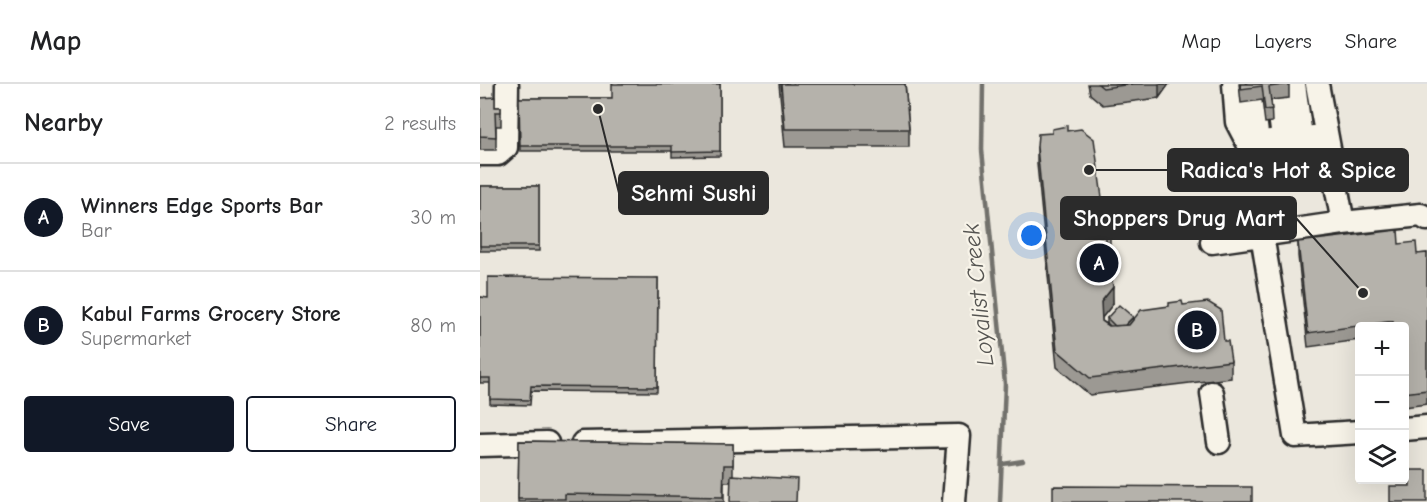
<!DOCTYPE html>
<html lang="en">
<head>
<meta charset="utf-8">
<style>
	body { margin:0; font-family:"Comic Neue",sans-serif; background:#f6f6f6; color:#202124 }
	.controls { position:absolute; right:18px; bottom:18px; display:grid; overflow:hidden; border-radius:6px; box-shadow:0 6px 24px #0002 }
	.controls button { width:54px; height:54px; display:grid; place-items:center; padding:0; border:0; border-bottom:2px solid #e0e0e0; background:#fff; color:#202124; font:30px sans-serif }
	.you { position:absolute; left:552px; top:152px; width:21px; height:21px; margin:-15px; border:4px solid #fff; border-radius:50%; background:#1a73e8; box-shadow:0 0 0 9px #1a73e833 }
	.badge { display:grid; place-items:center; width:39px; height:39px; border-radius:50%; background:#111827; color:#fff; font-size:20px; font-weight:700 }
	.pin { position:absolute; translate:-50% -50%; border:3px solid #fff; box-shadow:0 2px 6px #0006 }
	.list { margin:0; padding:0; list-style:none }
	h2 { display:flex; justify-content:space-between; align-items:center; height:78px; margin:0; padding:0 24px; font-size:26px }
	h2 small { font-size:20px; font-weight:400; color:#757577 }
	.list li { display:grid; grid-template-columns:39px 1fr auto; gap:18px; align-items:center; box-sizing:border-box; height:108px; padding:0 24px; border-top:2px solid #e0e0e0 }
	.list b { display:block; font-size:22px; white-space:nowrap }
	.list p { margin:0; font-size:20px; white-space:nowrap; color:#757577 }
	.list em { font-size:20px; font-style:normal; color:#757577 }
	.actions { display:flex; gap:12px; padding:18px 24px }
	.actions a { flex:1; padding:14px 0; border:2px solid #111827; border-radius:6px; text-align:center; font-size:21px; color:#111827 }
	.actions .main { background:#111827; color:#fff }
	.icon { flex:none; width:33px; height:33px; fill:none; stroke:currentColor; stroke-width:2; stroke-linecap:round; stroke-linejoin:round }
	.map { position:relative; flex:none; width:947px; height:418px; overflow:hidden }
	header { display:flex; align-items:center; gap:36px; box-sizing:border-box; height:84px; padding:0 30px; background:#fff; border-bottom:2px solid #e0e0e0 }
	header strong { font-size:28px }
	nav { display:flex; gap:33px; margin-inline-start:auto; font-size:21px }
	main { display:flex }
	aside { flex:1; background:#fff }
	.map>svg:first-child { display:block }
</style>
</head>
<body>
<header>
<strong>Map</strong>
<nav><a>Map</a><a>Layers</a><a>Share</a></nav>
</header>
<main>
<aside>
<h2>Nearby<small>2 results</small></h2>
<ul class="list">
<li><span class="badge">A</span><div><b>Winners Edge Sports Bar</b><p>Bar</p></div><em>30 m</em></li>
<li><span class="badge">B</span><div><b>Kabul Farms Grocery Store</b><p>Supermarket</p></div><em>80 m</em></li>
</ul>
<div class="actions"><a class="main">Save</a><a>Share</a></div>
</aside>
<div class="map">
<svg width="947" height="418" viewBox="0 0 947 418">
	<rect width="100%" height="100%" fill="#ebe7dd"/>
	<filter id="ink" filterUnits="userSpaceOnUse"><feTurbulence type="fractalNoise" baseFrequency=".0167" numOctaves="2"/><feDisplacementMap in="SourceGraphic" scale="12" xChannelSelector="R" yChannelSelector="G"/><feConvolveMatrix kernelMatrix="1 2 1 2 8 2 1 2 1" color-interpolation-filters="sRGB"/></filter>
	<g filter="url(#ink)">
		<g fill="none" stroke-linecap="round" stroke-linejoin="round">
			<path stroke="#72716c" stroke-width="4.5" d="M503,0L502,66L525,300L520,418
				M523,380L543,377"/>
			<g stroke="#2b2b2b" stroke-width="27">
				<path id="minor" d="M754,0L757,38L768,59L845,52
					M814,0L821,53
					M837,0L863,139L941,131L947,135
					M798,15L803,55
					M773,17L778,58
					M0,70H18L26,63L27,0
					M782,151L815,352L880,348
					M732,158L863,139
					M732,309L739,358
					M924,345L947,343
					M103,359L479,352L474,418
					M0,361L67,359"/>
			</g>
			<use href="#minor" stroke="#f7f3e8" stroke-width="22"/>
		</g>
		<path fill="#9c9993" stroke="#2b2b2b" stroke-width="1.5" d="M240,0V72L192,73V67H40L39,14H132Z
			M299,0H425L429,45V63H305Z
			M608,0H689L679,14L623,21L610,10Z
			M759,0H809V14L791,16L792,38L785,39L782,16L761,19Z
			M0,14L15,23H21V42H16V66H0Z
			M587,47L623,121L630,148V165H628L633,220L622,233V237L630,242L627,239V234L653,236L703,221L744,257L751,277V294L610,311L577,283L557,80V63Z
			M0,102H59V167H0Z
			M818,158L937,170L947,169V320L924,323V243H879V256L828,263L818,172Z
			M178,194L177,308L51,307L50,321L10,320V299H0V213L8,214Z
			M39,357L253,360V392L250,398H244V418H38Z"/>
		<path fill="#7f7d78" stroke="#2b2b2b" stroke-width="1.5" d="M679,0H689L679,14Z
			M633,203V220L621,235V218Z
			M653,233V238L640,251V246Z"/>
		<path fill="#b5b2ab" stroke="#2b2b2b" stroke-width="1.5" d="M132,0H240V67L192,68V62H40L39,14H132Z
			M301,0H425L429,45H305Z
			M618,0H652L623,4Z
			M760,0H809L789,3L792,25L785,26L782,2L761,5Z
			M15,13V23H21V28H15L16,53L0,52V14Z
			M587,42V47L601,45L614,55L623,121H626L630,148H625L633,203L621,218L622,237L629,242L649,241L661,226L689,222V219L702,217L703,221L728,218L741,226L744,257H748L751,277L610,294L577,266L557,63L558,50L572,49V45Z
			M0,102H59V162H0Z
			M918,146L919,160L936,158L937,170L947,169V306L924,309V243H913V237L828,249L818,158Z
			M8,193L178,194L177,303L51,302L50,316L10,315V294H0V213L8,214Z
			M639,221L653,233L645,241L635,242L627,234Z
			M39,357L253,360V381H244L243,413L85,410V415H38Z
			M930,386H947V418H910V402H930Z
			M251,391L317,395L316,418H250Z
			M573,402L772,403V418H573Z"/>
	</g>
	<g text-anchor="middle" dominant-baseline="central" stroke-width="4.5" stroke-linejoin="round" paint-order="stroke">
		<g font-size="24" font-style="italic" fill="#555451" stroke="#f7f3e8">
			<text transform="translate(498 211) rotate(-96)">Loyalist Creek</text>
		</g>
	</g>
	<path fill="none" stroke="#2b2b2b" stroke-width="2" d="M609 86L688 86M118 25L139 109M883 209L816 134"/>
	<g fill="#2b2b2b" stroke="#f7f3e8" stroke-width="2">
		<circle cx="609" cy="86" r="6"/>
		<circle cx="118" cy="25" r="6"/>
		<circle cx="883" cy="209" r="6"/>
	</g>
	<g fill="#2b2b2b" stroke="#2b2b2b" stroke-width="2">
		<rect x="688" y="65" width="240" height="42" rx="6"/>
		<rect x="139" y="88" width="149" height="42" rx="6"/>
		<rect x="581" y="113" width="235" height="42" rx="6"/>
	</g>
	<g font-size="24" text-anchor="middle" font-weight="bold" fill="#fff">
		<text x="808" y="94">Radica's Hot &amp; Spice</text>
		<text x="214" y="117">Sehmi Sushi</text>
		<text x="699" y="142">Shoppers Drug Mart</text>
	</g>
</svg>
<div class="controls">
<button>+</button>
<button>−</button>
<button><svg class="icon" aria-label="layers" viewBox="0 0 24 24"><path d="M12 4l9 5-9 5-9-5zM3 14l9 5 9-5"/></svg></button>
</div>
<div class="you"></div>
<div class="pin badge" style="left:619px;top:179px">A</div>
<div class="pin badge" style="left:717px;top:246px">B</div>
</div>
</main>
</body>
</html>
